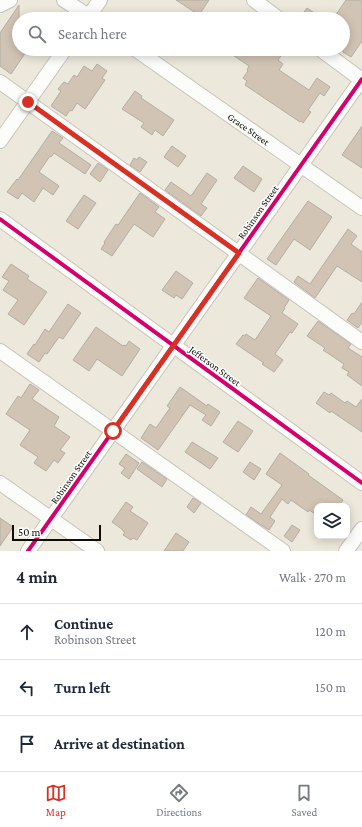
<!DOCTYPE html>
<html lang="en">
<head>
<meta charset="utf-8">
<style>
	body { margin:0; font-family:"Crimson Pro",serif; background:#f6f6f7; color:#1f2937 }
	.controls { position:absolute; right:12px; bottom:12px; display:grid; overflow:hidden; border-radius:8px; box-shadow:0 2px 10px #0003 }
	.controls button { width:36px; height:36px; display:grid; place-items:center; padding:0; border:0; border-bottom:1px solid #e0e1e3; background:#fff; color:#1f2937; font:20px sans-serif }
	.scale { position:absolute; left:12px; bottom:10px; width:89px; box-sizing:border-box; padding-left:4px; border:2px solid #0f0d06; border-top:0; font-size:11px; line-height:14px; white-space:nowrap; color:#0f0d06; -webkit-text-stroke:3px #fff; paint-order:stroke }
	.stop { position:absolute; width:12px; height:12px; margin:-9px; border:3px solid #d93025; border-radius:50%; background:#fff }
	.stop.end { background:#d93025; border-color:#fff; box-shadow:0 1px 4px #0008 }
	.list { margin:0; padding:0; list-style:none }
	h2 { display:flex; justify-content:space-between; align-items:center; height:52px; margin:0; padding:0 16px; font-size:17px }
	h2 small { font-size:13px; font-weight:400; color:#747a83 }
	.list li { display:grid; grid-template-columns:26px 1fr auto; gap:12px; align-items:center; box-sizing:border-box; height:56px; padding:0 16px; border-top:1px solid #e0e1e3 }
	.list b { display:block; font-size:15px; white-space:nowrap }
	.list p { margin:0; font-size:13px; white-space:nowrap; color:#747a83 }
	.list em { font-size:13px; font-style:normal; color:#747a83 }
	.icon { flex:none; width:22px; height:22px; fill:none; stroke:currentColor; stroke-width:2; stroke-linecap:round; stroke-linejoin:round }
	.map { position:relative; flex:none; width:362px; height:551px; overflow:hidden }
	.search { position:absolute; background:#fff; box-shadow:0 2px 10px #0003; left:12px; right:12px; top:12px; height:44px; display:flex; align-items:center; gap:10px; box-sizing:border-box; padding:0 14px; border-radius:22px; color:#747a83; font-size:15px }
	.sheet { height:220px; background:#fff }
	nav { display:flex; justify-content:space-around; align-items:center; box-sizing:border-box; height:56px; border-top:1px solid #e0e1e3; background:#fff; font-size:11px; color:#747a83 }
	nav a { display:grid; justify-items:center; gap:2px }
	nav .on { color:#d93025 }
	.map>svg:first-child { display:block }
</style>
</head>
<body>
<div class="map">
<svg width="362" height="551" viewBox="0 0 362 551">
	<rect width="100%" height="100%" fill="#ece8db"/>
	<path fill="#d1c4b4" stroke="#b3aea5" d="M176,0H209L199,15Z
		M346,0H362V41L351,57L343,52V19H333Z
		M19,5V49H28L11,74L0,66V33Z
		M307,8L323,19H299Z
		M224,49H286L278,60L283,64L279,70L309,90L317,78L330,87L324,96L320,93L308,110L311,112L303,123L301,121L300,122L245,85L247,81L243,78L248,71L247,70L249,66Z
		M97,64L107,71L102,78L105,80L85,109L77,103L72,111L70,110L66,116L51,106L61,91L58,89L64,82L68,84L74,75L77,77L84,66L92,71Z
		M135,91L142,96L141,98L174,120L163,136L155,130L152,135L141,127L144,123L122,109Z
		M362,126V168L342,155Z
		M52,131L63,138L59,143L91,165L85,174L54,153L51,157L50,156L39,172L59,186L53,195L43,188L34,202L22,193L18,199L7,192L17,179L18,180Z
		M172,146L186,156L178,167L164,157Z
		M139,157L147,162L140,172L130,165L134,158L137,160Z
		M98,163L108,170L100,182L90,174Z
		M243,166L262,179L254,192L234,178Z
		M207,173L217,180L201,204L207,208L201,216L165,190L171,182L191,196Z
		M140,193L159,207L155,212L165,219L153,237L134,224L112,256L101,249L105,243L104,242L116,224L118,225Z
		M84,195L96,203L78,229L66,221Z
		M308,201L332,217L310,250L294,239L276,265L267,259Z
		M348,229L357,236L351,244L362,252V282L337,266L315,298L294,282L298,276L310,284Z
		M11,264L29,276L27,279L47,292L24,325L8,314L18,300L3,290L9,281L2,277Z
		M176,271L193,283L182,299L176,295L174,298L162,290Z
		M258,278L289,300L284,308H285L282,313L298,324L292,333L290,332L275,354L283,360L274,372L262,364L264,363L236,344L243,335L245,336L246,334L255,340L271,316L244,298Z
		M362,302V322L358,328L347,320L352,313L354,314Z
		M68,304L81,313L63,339L59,337L47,354L45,353L39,362L27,354L34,344L35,345L45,329L49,332Z
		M318,321L351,344L348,348L362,357V386L347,375L349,372L342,368L344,364L323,350L325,348L307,336Z
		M96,327L123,346L124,345L126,346L129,341L140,349L122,376L97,359L89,371L73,360Z
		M30,384L39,390L32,399L59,417L54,426L70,437L60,450L65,453L58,463L54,460L46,471L34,463L38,457L20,445L30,430L6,414L18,396L21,398Z
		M180,387L207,406L208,404L220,412L211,426L202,420L206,415L190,405L158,450L141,438L150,424L156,428L170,408L167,406Z
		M324,392L329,395L331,393L345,403L347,401L356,407L362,399V432L331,411L330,413L316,403Z
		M238,421L253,431L238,452L223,442Z
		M192,442L218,458L210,469L185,452Z
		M280,453L309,474L308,475L343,500L339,506H317V515L309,510L308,512L291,500L288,504L282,499L270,517L275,521L269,530L246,515L251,507L261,514L282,485L266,474Z
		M126,454L139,463L129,479L121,473L125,468L119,464Z
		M142,462L167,479L162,487L137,469Z
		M250,462L261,469L254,480L243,472Z
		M193,498L201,503L194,513L187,507Z
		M126,502L133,507L130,511L148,523L137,540L133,538L131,540L123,535L125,532L123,531V530L112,522Z
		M0,518L13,527L0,546Z
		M292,525L300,530L292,542L284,536Z
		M176,533L189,542L183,551H164Z"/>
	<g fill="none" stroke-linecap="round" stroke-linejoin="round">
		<g stroke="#c7c4ba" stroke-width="16">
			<g id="minor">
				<path d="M64,0L93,19"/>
				<path d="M254,0L279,19"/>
				<path d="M0,5L10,0"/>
				<path d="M87,19L100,0"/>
				<path id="s1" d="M135,49L362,208"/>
				<path d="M320,49L362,80"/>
				<path d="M0,82L362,342"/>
				<path d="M0,141L65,49"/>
				<path d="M0,219L362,483"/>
				<path d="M0,351L283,551"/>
				<path d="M0,483L97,551"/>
				<path d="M28,551L362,79"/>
				<path d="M346,551L362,529"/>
			</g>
		</g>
		<use href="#minor" stroke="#fcfcfa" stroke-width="14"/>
		<g stroke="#fff" stroke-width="6">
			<path id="cycleway" d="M0,219L362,483
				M28,551L362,79"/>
		</g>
		<use href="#cycleway" stroke="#d6006c" stroke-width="4"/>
	</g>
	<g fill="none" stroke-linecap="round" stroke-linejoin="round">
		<path stroke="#d93025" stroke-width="5" d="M28,102L239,253L113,431"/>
	</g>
	<g text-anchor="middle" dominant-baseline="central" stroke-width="3" stroke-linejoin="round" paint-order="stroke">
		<g font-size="10" fill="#0f0d06" stroke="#fff">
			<text stroke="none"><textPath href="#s1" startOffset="139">Grace Street</textPath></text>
			<text transform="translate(258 212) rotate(-55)">Robinson Street</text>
			<text transform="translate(215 366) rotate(36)">Jefferson Street</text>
			<text transform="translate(71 477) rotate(-55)">Robinson Street</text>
		</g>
	</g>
</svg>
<div class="controls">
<button><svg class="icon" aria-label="layers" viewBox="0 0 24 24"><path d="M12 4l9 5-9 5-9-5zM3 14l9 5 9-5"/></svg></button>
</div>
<div class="scale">50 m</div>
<div class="stop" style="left:113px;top:431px"></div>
<div class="stop end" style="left:28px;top:102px"></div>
<div class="search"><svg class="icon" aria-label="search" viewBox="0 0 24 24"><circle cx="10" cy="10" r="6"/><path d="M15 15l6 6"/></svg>Search here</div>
</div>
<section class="sheet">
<h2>4 min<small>Walk · 270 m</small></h2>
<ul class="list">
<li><svg class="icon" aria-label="ahead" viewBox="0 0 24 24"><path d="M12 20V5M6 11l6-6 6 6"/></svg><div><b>Continue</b><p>Robinson Street</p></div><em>120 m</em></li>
<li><svg class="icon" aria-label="left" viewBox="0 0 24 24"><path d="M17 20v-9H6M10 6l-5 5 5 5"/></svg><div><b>Turn left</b></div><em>150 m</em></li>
<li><svg class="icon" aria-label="arrive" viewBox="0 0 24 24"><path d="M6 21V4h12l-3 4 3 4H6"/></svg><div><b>Arrive at destination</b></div></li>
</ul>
</section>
<nav>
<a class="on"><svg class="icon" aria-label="map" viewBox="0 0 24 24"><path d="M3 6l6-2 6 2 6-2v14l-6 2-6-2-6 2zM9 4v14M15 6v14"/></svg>Map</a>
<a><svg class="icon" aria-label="directions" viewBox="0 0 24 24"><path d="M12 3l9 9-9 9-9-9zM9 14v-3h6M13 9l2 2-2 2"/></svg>Directions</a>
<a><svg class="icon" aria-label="saved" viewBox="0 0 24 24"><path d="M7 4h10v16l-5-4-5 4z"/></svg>Saved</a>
</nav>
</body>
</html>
